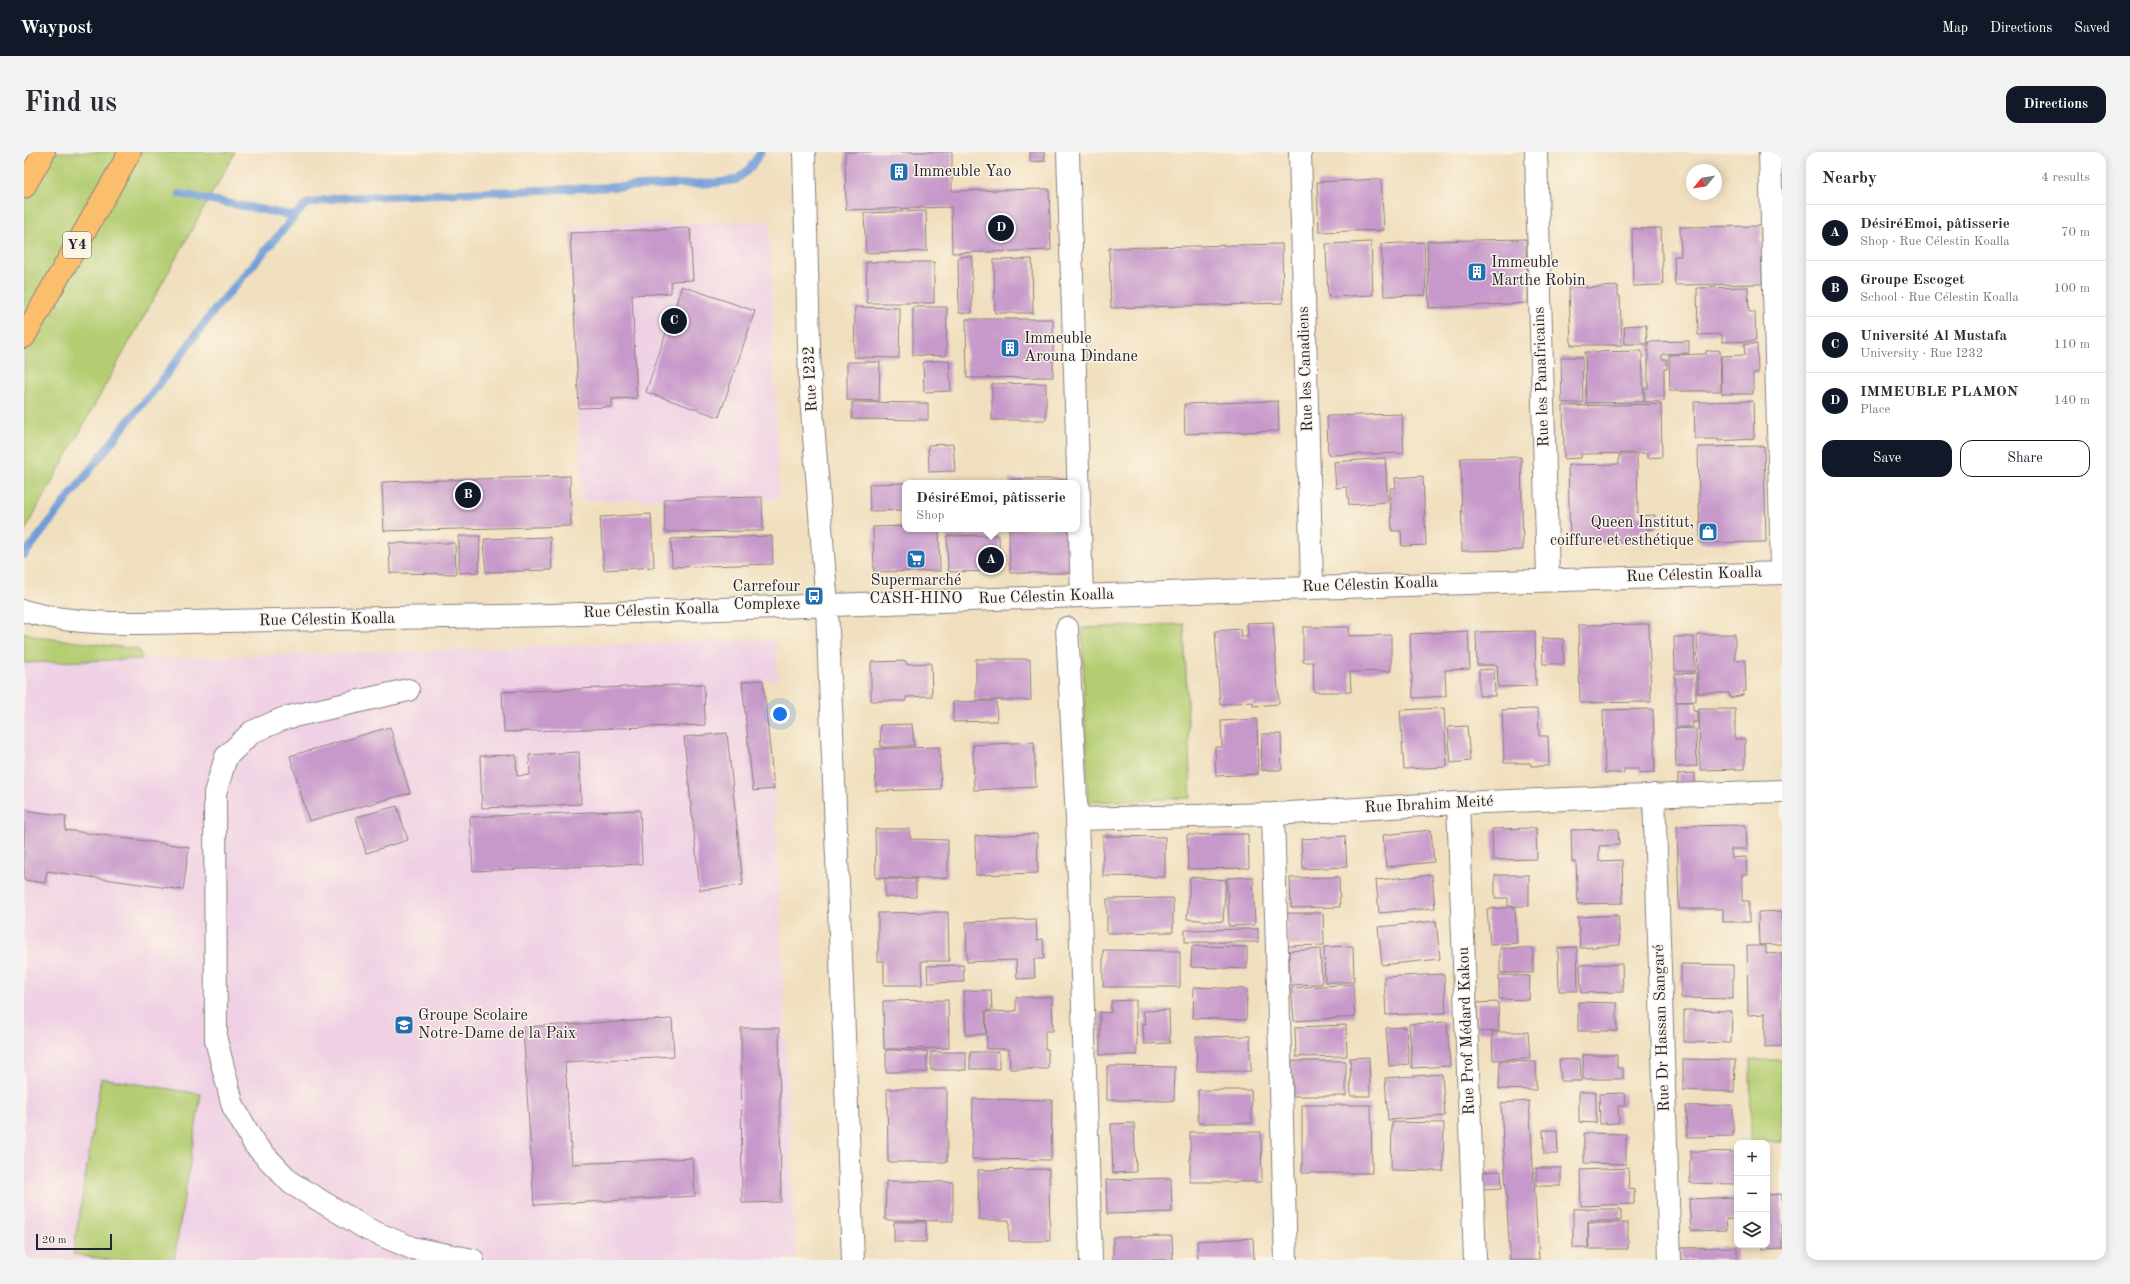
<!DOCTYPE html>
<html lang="en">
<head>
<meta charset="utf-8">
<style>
	body { margin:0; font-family:"Old Standard TT",serif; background:#f2f2f3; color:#2b2b33 }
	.controls { position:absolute; right:12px; bottom:12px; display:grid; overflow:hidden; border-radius:8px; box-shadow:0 2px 10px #0003 }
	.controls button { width:36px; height:36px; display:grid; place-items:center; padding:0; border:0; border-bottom:1px solid #e1e1e2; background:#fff; color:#2b2b33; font:20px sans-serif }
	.compass { position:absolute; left:1662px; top:12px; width:36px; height:36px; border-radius:50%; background:#fff; box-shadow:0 2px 10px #0003; rotate:240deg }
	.scale { position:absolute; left:12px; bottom:10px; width:76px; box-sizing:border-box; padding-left:4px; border:2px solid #22223b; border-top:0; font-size:11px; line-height:14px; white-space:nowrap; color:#22223b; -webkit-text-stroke:3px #fcf5e5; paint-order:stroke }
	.you { position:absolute; left:756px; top:562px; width:14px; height:14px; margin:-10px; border:3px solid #fff; border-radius:50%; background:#1a73e8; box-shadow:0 0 0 6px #1a73e833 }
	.badge { display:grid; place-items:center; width:26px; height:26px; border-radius:50%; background:#111827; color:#fff; font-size:13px; font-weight:700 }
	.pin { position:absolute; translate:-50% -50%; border:2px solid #fff; box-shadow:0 1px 4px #0006 }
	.popup { position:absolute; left:878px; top:328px; width:178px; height:52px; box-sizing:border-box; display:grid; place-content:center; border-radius:8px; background:#fff; filter:drop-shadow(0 1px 3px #0005); font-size:13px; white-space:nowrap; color:#7c7c81 }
	.popup b { font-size:15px; color:#2b2b33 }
	.popup::after { content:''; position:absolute; left:50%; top:100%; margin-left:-8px; border:8px solid transparent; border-top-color:#fff }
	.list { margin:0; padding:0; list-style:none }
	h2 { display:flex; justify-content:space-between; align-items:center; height:52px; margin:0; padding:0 16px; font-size:17px }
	h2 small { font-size:13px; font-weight:400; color:#7c7c81 }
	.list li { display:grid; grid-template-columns:26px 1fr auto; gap:12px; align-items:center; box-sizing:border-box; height:56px; padding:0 16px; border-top:1px solid #e1e1e2 }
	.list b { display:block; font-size:15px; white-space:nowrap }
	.list p { margin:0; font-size:13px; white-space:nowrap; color:#7c7c81 }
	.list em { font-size:13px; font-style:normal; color:#7c7c81 }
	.actions { display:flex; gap:8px; padding:12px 16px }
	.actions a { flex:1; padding:9px 0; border:1px solid #111827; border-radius:12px; text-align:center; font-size:14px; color:#111827 }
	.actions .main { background:#111827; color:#fff }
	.icon { flex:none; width:22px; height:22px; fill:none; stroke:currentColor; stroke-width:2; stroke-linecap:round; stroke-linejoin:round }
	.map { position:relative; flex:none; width:1758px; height:1108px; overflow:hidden; border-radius:12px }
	header { display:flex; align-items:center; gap:24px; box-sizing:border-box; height:56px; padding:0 20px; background:#111827; color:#fff }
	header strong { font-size:19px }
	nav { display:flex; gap:22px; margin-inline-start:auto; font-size:14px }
	.intro { display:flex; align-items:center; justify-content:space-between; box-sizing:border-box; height:96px; padding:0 24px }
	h1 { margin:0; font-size:28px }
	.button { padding:10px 18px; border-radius:12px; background:#111827; color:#fff; font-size:14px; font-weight:700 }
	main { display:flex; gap:24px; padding:0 24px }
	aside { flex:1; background:#fff; border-radius:12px; box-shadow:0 2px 10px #0003 }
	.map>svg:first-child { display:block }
</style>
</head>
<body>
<header>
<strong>Waypost</strong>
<nav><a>Map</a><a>Directions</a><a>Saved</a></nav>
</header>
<div class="intro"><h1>Find us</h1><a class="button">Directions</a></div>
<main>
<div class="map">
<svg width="1758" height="1108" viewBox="0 0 1758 1108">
	<rect width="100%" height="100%" fill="#fcf5e5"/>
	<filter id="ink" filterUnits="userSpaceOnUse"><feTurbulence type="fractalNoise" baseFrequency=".025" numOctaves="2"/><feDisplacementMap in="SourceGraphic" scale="8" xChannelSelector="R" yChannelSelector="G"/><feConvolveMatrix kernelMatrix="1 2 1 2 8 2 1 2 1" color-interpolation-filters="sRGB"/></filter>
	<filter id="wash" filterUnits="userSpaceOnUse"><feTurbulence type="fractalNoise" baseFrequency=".012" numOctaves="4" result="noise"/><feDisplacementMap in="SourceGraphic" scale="16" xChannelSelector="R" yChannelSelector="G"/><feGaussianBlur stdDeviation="0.9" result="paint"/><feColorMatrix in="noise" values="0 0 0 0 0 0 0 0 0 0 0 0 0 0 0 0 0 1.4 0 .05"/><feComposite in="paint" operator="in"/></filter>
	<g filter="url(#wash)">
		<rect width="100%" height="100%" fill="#f0dfbe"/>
		<path fill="#efd0e5" d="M745,69L755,349L738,345L558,349L547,74Z
			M752,487L754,528H739L750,637L772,1108H0V511Z"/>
		<path fill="#b4cd72" stroke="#6b7856" d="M4,0H211L0,380V7Z
			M1160,472L1167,646L1064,650L1058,476Z
			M0,480L13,485L114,497L118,507L0,511Z
			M1726,908H1758V990H1727Z
			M77,926L177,942L150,1108H85L49,1102Z"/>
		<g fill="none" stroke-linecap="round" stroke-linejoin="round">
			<path stroke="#6f9cd7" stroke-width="8" d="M156,42L271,64
				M0,403L104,269L133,235L192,156L271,64L282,52L313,46L690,31L712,28L726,16L737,0"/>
		</g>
		<g id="blocks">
			<path fill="#c799cb" d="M821,0H928V39L1025,37L1027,98L928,101L927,55L822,58Z
				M1006,0H1020L1021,9L1006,10Z
				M1357,27L1360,78L1295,80L1293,30Z
				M902,59L903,99L842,101L840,61Z
				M1737,74L1738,132L1651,133L1650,104H1657L1656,75Z
				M666,76L669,128L647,129V141L608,143L613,246L588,247V255L555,256L546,81Z
				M1637,76L1639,133L1609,134L1608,77Z
				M1502,87L1503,151L1405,156L1403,89Z
				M1347,90L1349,143L1304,145L1302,92Z
				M1400,90L1402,143L1360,144L1357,92Z
				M1258,92L1259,151L1087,156L1085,96Z
				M948,104V161H935L934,105Z
				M1008,107L1009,161H971L970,108Z
				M842,110H910V151H843Z
				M658,134L731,159L695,265L622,240Z
				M1562,134V136L1594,134V144H1596L1598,193H1547L1545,135Z
				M1724,135L1725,160H1731L1732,189L1698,190V182L1674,183L1673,136Z
				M831,155L876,156L875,206L830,205Z
				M889,155H923L922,204L889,203Z
				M942,167H1029V225L943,226Z
				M1622,173L1623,192H1601L1600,174Z
				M1665,189V201L1638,202V207H1643V217H1640V249L1621,250V236H1624V190Z
				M1720,192H1733L1734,221H1729V242H1698L1697,204L1721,203Z
				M1696,198L1697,239H1646L1645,203L1682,202V199Z
				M1618,199L1620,250L1562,251L1561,200Z
				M1537,205H1558L1559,251H1538Z
				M925,208L927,239L900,240L899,210Z
				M823,210H856L855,249L823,248Z
				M1022,231V268H968V232Z
				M1254,249L1255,279L1161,282L1160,252Z
				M1729,249L1730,287L1694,289V287H1671L1670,250Z
				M828,250L904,251V268L828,267Z
				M1637,252L1638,305L1624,306V301L1557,302V306L1540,307L1539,254Z
				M1378,262L1380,301L1304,303L1303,264Z
				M929,292L931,319L905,320L904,293Z
				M1740,294L1742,390L1676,391L1674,295Z
				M1595,303H1613L1614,364L1631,363V377H1623L1624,390L1546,391L1544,313L1595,312Z
				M1497,305L1499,398L1438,399L1437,306Z
				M1361,306L1364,350L1325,353L1323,335L1312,336L1310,310Z
				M546,324L547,374L360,379L358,330Z
				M1399,324L1402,393L1378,394L1377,379H1368L1366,336H1372L1371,326Z
				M985,327H1047V331H985Z
				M881,331V358L846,359L845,332Z
				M738,345L739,379L641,380L640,347Z
				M627,362L630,415L580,418L576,365Z
				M881,374V377H942V379H915L916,419L850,420L849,375Z
				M985,377H1047L1048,421H986Z
				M975,383L976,419L924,420L923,384Z
				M435,384H456L455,420L435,421Z
				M748,384L749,412L648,415L647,387Z
				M526,385L528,418L462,420L460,387Z
				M365,391H431L432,422L366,421Z
				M1249,470L1255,552L1229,554V550L1196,552L1191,479L1216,477L1217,485H1224L1223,471Z
				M1625,472L1627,550L1556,551L1554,473Z
				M1279,475H1325V484L1367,483V519L1326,520L1327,540H1290L1289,510H1279Z
				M1444,479L1446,517L1421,518L1422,544L1389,546L1386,482Z
				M1511,479L1512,534L1474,535L1473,513H1453L1452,480Z
				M1673,482H1711V508H1721L1722,539H1719V543L1706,546L1705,541H1674Z
				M1650,485H1670L1671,519H1651Z
				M1518,486L1539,487L1540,512H1519Z
				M952,507H1006L1007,548H952Z
				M882,509V512L907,511L908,544L882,545V549H847V510Z
				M1470,517L1471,544H1455V518Z
				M1672,521V549L1652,550L1651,522Z
				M739,528L750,637L729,639L718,530Z
				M680,532L681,573L480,580L478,540Z
				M972,549L973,569L929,570V550Z
				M1652,550H1669V559H1674V570H1669V575H1652Z
				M1420,556L1423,615L1380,617L1376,558Z
				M1514,557L1515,584H1524L1525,614H1507L1506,611H1480L1478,558Z
				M1629,557L1631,620L1615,621V617H1600V621H1581L1579,558Z
				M1675,557H1711V587H1721V617L1676,618Z
				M1233,567L1234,622L1192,624L1191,595H1198L1197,569Z
				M888,572L890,594L857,595L856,573Z
				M1443,574L1446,609L1427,611L1424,575Z
				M366,575L386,641L285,669L266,604Z
				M1651,576L1672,577L1673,614L1652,615Z
				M703,581L719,733L676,738L660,585Z
				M1238,582H1257L1258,618H1237Z
				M1010,590L1012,635L950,638L949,593Z
				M915,595L917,637L852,639L851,597Z
				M555,600L557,652L458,656L456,604L492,603L493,624L506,623L505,603Z
				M1671,621V632H1654V622Z
				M373,654L384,688L342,701L332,665Z
				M0,658L42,664L41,678L165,695L159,738L23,719L21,731L0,728Z
				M616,658L618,712L449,719L446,665Z
				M1722,673L1723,697H1707L1708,706L1722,705L1723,723H1718V749H1725V770H1699V757H1655L1653,674Z
				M1512,676L1513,707L1469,708L1468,677Z
				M851,677H886V687L924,688V726H852Z
				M1594,677L1595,693L1575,694V709L1598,708L1599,751L1554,752L1552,710H1548L1547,678Z
				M1407,678L1410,710L1362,715L1359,683Z
				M1013,682L1014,721L952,723L951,684Z
				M1224,682L1225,716L1164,717L1163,683Z
				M1079,684L1141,685V725L1079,724Z
				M1321,684L1323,715L1279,717L1277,687Z
				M1408,723L1411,756L1355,761L1352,728Z
				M1471,723H1505V754H1484V746H1471Z
				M1166,725L1202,728L1199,770L1163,767Z
				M1229,725L1231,773L1205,774L1203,726Z
				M1315,725L1316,755L1267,756L1266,726Z
				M861,727H892V745H861Z
				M1149,746V780L1083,781V747Z
				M1491,755L1493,791L1466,793L1463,757Z
				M1758,759V792L1735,793L1734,760Z
				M924,760L925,809H897L898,833H860V809H854V761Z
				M1262,761H1299L1300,793L1263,794Z
				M1594,763L1596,793L1556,796L1554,765Z
				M1012,767L1013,788L1019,787L1020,807H1010L1011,826L993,827L992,808L943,810L942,770Z
				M1412,769L1416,807L1358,813L1354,775Z
				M1234,777V790H1161V778Z
				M1168,794L1223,795V817L1167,815Z
				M1329,794L1330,830H1301L1300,795Z
				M1723,794H1742V802L1758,801V894L1741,895V860L1740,862L1724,863Z
				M1553,795L1554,839H1535L1534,796Z
				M1476,796H1509V821H1476Z
				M1296,797L1298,832L1266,833L1265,799Z
				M1079,798L1156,799V835H1079Z
				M1598,812L1599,840L1557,841L1556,813Z
				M1657,812L1709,813V847L1657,846Z
				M939,813L940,830L904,831L903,814Z
				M1420,822L1422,861L1362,863L1360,825Z
				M1475,823L1506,824L1505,848L1475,847Z
				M1329,832L1331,865L1270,869L1267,836Z
				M1170,835L1223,837L1222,868L1169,866Z
				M967,838L968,858L961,859L962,882L942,883L940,839Z
				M992,845H1028L1029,879H1021V897H1024V917H986L985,897H963L962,860L992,859Z
				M924,848L925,896L860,897L859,849Z
				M1112,848L1113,903H1076V860L1087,861V849Z
				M1474,850L1475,879L1454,880L1453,851Z
				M1554,850L1593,851V879H1554Z
				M1145,858L1146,891L1120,892L1119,871L1122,872L1119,859Z
				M1660,858L1708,859L1707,891L1660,890Z
				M648,867L650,904L541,910L548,1012L669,1006L671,1044L510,1053L499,875Z
				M1423,870L1426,914L1388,916L1385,872Z
				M1322,873L1323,904L1272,905L1271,875Z
				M1382,875L1385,912L1365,914L1362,876Z
				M717,876H755L757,1050L718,1051Z
				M1468,880H1504L1506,907L1469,908Z
				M1226,884L1227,919H1173L1172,885Z
				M862,898L903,899V920H862Z
				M907,900H942V918H907Z
				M946,900H975V917H946Z
				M1559,903H1593V916H1599V927H1559Z
				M1345,905L1346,944H1327L1326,906Z
				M1556,907L1557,929H1537L1535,908Z
				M1659,907L1711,908L1710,940L1659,938Z
				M1268,909H1322V944H1269Z
				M1476,909L1512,910V938L1475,937Z
				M1083,914L1151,915L1150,949L1083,948Z
				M1418,922L1421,964L1364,968L1361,926Z
				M863,937H923V1010H864Z
				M1174,938H1227L1228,971H1174Z
				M1555,940H1572V971L1555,970Z
				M1600,941L1601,954H1594L1595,971L1576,972L1575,942Z
				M949,947L1028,948L1027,1008L948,1007Z
				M1505,949L1515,1108H1486L1477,951Z
				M1278,953H1347L1348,1021H1278Z
				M1709,953V984L1663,985L1662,954Z
				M1368,970L1420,971L1419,1019L1367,1018Z
				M1110,971L1112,1020L1089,1021L1087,972Z
				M1519,978H1533L1534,1002H1520Z
				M1166,980H1237L1238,1030H1166Z
				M1560,981L1602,982V1012L1560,1011Z
				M1666,999L1713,1000L1712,1032L1666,1031Z
				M1512,1016H1537V1034H1512Z
				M1604,1016L1605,1037L1610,1038V1052L1557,1054L1556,1018Z
				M1025,1017L1026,1089H985V1068H955L954,1018Z
				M1477,1019L1478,1036L1458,1037L1457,1020Z
				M1147,1026L1148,1060L1083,1062L1082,1028Z
				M862,1029L929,1030V1069L861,1068Z
				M1758,1042V1097L1739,1098L1738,1093H1743V1043Z
				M1713,1045V1067H1702L1703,1078L1667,1079L1665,1047Z
				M1549,1057H1597V1069H1564V1096H1549Z
				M870,1070H902V1090H870Z
				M1564,1071H1604V1097H1565Z
				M1148,1084L1149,1108H1089V1085Z
				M1229,1086L1230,1108H1174L1173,1089Z
				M1713,1095V1108H1658L1657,1096Z"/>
		</g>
	</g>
	<g filter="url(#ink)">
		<use href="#blocks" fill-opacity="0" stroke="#89807c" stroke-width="1"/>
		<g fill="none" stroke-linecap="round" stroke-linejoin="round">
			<g stroke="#89807c" stroke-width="24">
				<path id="minor" d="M780,0L786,231L803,454L829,1108
					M1044,0L1058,444
					M1276,0L1288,434
					M1512,0L1524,427
					M1746,0L1758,413
					M0,459C65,477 135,470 202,469C311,468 420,466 529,463C939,449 1348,432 1758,421
					M1043,476L1053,667L1067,1108
					M384,538L261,566L228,580L202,605L191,641L192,888L209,954L231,993L267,1031L343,1077L388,1096L449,1108
					M1630,643L1646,1108
					M1434,651L1451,1108
					M1249,662L1262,1108
					M1053,667L1249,662L1434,651L1758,639"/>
			</g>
			<g stroke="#89807c" stroke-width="24">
				<path id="highway" d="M0,35L20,0
					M0,185L106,0"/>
			</g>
			<use href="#minor" stroke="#fff" stroke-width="22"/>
			<use href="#highway" stroke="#fabe6d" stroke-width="22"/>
		</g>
	</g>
	<defs>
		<g id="building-square" transform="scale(1)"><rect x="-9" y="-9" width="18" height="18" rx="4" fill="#1f6fb2" stroke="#fcf5e5"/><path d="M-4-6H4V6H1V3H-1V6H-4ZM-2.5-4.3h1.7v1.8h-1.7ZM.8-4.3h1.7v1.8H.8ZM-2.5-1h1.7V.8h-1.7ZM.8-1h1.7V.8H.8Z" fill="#fff"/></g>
		<g id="shop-square" transform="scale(1)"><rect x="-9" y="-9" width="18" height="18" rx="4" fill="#1f6fb2" stroke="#fcf5e5"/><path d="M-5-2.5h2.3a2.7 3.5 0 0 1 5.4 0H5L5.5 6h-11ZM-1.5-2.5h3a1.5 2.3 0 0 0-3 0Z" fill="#fff"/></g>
		<g id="supermarket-square" transform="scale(1)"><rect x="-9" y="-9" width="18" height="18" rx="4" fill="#1f6fb2" stroke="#fcf5e5"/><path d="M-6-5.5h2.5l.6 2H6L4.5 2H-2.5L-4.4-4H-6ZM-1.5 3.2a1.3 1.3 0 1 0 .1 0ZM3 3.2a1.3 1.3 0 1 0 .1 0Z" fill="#fff"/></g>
		<g id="bus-square" transform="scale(1)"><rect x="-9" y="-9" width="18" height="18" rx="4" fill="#1f6fb2" stroke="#fcf5e5"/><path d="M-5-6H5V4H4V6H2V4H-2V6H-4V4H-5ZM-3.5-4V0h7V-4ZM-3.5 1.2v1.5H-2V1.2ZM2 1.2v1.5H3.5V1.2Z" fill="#fff"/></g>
		<g id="school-square" transform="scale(1)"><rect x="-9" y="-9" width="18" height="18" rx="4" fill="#1f6fb2" stroke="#fcf5e5"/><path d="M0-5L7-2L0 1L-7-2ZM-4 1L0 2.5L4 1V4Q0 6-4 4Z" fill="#fff"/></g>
	</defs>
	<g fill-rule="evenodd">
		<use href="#building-square" x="875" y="20"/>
		<use href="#building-square" x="1453" y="120"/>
		<use href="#building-square" x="986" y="196"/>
		<use href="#shop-square" x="1684" y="380"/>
		<use href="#supermarket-square" x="892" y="407"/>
		<use href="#bus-square" x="790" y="444"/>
		<use href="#school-square" x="380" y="873"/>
	</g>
	<g text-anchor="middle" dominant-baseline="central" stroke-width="3" stroke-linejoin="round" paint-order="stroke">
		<rect fill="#fcf5e5" stroke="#63616e" stroke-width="1" x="39" y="80" width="28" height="26" rx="3"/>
		<g font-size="15" font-weight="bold" fill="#22223b">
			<text x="53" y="93">Y4</text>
		</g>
		<g font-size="16" fill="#22223b" stroke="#fcf5e5" text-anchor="start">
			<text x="889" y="20">Immeuble Yao</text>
			<text x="1467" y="111">Immeuble<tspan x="1467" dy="18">Marthe Robin</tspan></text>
			<text x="1000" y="187">Immeuble<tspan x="1000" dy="18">Arouna Dindane</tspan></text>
			<text x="1670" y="371" text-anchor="end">Queen Institut,<tspan x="1670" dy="18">coiffure et esthétique</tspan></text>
			<text x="892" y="429" text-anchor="middle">Supermarché<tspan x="892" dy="18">CASH-HINO</tspan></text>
			<text x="776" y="435" text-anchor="end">Carrefour<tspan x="776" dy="18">Complexe</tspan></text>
			<text x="394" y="864">Groupe Scolaire<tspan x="394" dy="18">Notre-Dame de la Paix</tspan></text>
		</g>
		<g font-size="16" fill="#22223b" stroke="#fcf5e5">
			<text transform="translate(1282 217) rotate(-92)">Rue les Canadiens</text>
			<text transform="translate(1518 225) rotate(-92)">Rue les Panafricains</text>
			<text transform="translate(787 227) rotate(-93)">Rue I232</text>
			<text transform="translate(1670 423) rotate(-2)">Rue Célestin Koalla</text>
			<text transform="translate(1346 433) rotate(-2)">Rue Célestin Koalla</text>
			<text transform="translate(1022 445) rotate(-2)">Rue Célestin Koalla</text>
			<text transform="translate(627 459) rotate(-2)">Rue Célestin Koalla</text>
			<text transform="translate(303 468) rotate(-1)">Rue Célestin Koalla</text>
			<text transform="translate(1405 653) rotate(-3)">Rue Ibrahim Meité</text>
			<text transform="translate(1638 876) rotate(-92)">Rue Dr Hassan Sangaré</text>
			<text transform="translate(1443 879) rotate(-92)">Rue Prof Médard Kakou</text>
		</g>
	</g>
</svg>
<div class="controls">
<button>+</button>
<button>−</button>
<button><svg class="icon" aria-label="layers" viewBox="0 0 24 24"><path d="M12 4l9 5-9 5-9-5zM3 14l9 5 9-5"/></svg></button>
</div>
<svg class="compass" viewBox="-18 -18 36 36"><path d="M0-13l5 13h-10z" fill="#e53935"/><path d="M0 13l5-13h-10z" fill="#7c7c81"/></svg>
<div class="scale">20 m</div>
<div class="you"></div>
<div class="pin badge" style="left:967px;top:408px">A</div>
<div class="popup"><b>DésiréEmoi, pâtisserie</b>Shop</div>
<div class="pin badge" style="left:444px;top:343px">B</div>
<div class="pin badge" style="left:650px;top:169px">C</div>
<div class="pin badge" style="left:977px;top:76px">D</div>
</div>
<aside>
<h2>Nearby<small>4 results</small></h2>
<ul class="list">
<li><span class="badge">A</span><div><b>DésiréEmoi, pâtisserie</b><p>Shop · Rue Célestin Koalla</p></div><em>70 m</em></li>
<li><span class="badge">B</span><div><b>Groupe Escoget</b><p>School · Rue Célestin Koalla</p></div><em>100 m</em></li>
<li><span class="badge">C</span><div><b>Université Al Mustafa</b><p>University · Rue I232</p></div><em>110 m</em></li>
<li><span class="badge">D</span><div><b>IMMEUBLE PLAMON</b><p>Place</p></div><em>140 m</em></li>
</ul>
<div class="actions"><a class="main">Save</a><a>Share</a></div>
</aside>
</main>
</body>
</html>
